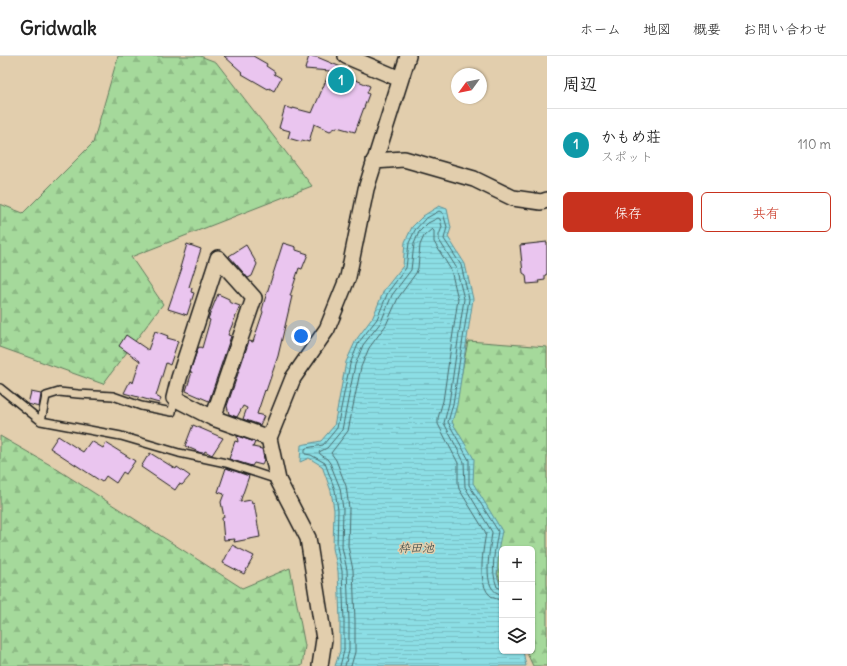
<!DOCTYPE html>
<html lang="ja">
<head>
<meta charset="utf-8">
<style>
	body { margin:0; font-family:Delius,"Klee One",sans-serif; background:#f6f6f6; color:#222 }
	.controls { position:absolute; right:12px; bottom:12px; display:grid; overflow:hidden; border-radius:6px; box-shadow:0 1px 3px #0004 }
	.controls button { width:36px; height:36px; display:grid; place-items:center; padding:0; border:0; border-bottom:1px solid #e0e0e0; background:#fff; color:#222; font:20px sans-serif }
	.compass { position:absolute; left:451px; top:12px; width:36px; height:36px; border-radius:50%; background:#fff; box-shadow:0 1px 3px #0004; rotate:237deg }
	.you { position:absolute; left:301px; top:280px; width:14px; height:14px; margin:-10px; border:3px solid #fff; border-radius:50%; background:#1a73e8; box-shadow:0 0 0 6px #1a73e833 }
	.badge { display:grid; place-items:center; width:26px; height:26px; border-radius:50%; background:#c8321e; color:#fff; font-size:13px; font-weight:700 }
	.pin { position:absolute; translate:-50% -50%; border:2px solid #fff; box-shadow:0 1px 4px #0006 }
	.list { margin:0; padding:0; list-style:none }
	h2 { display:flex; justify-content:space-between; align-items:center; height:52px; margin:0; padding:0 16px; font-size:17px }
	h2 small { font-size:13px; font-weight:400; color:#767676 }
	.list li { display:grid; grid-template-columns:26px 1fr auto; gap:12px; align-items:center; box-sizing:border-box; height:72px; padding:0 16px; border-top:1px solid #e0e0e0 }
	.list b { display:block; font-size:15px; white-space:nowrap }
	.list p { margin:0; font-size:13px; white-space:nowrap; color:#767676 }
	.list em { font-size:13px; font-style:normal; color:#767676 }
	.actions { display:flex; gap:8px; padding:12px 16px }
	.actions a { flex:1; padding:9px 0; border:1px solid #c8321e; border-radius:6px; text-align:center; font-size:14px; color:#c8321e }
	.actions .main { background:#c8321e; color:#fff }
	.icon { flex:none; width:22px; height:22px; fill:none; stroke:currentColor; stroke-width:2; stroke-linecap:round; stroke-linejoin:round }
	.map { position:relative; flex:none; width:547px; height:610px; overflow:hidden }
	header { display:flex; align-items:center; gap:24px; box-sizing:border-box; height:56px; padding:0 20px; background:#fff; border-bottom:1px solid #e0e0e0 }
	header strong { font-size:19px }
	nav { display:flex; gap:22px; margin-inline-start:auto; font-size:14px }
	main { display:flex }
	aside { flex:1; background:#fff }
	.map>svg:first-child { display:block }
</style>
</head>
<body>
<header>
<strong>Gridwalk</strong>
<nav><a>ホーム</a><a>地図</a><a>概要</a><a>お問い合わせ</a></nav>
</header>
<main>
<div class="map">
<svg width="547" height="610" viewBox="0 0 547 610">
	<defs>
		<pattern id="forest-firs" width="22" height="20" patternUnits="userSpaceOnUse"><rect width="22" height="20" fill="#a5d99b"/><path d="M5 1l3.5 6h-7zM16 11l3.5 6h-7z" fill="#8dba85"/></pattern>
		<pattern id="water-rules" width="6" height="5" patternUnits="userSpaceOnUse"><rect width="6" height="5" fill="#8cdee5"/><path d="M0 2.5h6" fill="none" stroke="#78bec4"/></pattern>
	</defs>
	<rect width="100%" height="100%" fill="#e2cead"/>
	<filter id="ink" filterUnits="userSpaceOnUse"><feTurbulence type="fractalNoise" baseFrequency=".025" numOctaves="2"/><feDisplacementMap in="SourceGraphic" scale="8" xChannelSelector="R" yChannelSelector="G"/><feConvolveMatrix kernelMatrix="1 2 1 2 8 2 1 2 1" color-interpolation-filters="sRGB"/></filter>
	<g filter="url(#ink)">
		<path fill="url(#forest-firs)" stroke="#607a5c" d="M118,0H200L216,6L312,130L131,201L163,248L103,328L0,291V148L23,157L93,87Z
			M468,285L547,291V610H533L526,595H532V493H502V532L452,366Z
			M0,380L52,410L242,532L290,512L305,590L302,610H0Z"/>
		<path fill="url(#water-rules)" stroke="#5f9095" d="M439,150L447,153L451,172L448,181L465,208L473,243L457,349L452,366L474,403L473,427L502,475L499,489L497,519L502,535V595H523L526,610H335L340,595V565L338,515L333,492L334,454L331,435L322,410L309,402L300,406L301,389L321,385L334,370L346,306L356,284L373,261L384,234L403,210L405,186L412,171L423,160Z"/>
		<g fill="none" stroke-linecap="round" stroke-linejoin="round">
			<path stroke="#496a6c" stroke-width="1" d="M340,610L344,595V565L342,515L337,491L338,454L335,434L325,407L311,399L305,398V393L306,392L323,389L337,372L350,308L359,286L377,263L388,236L406,212L409,187L415,174L425,163L439,155L443,157L447,171L444,183L461,209L469,243L453,348L448,366L469,404V429L498,475C495,494 490,513 497,531L502,533
				M345,610L349,595V565L347,514L342,491L343,453L340,432L330,407L327,403L320,398L319,396L327,392L342,374L355,309L363,289L381,266L392,239L411,214L414,188L419,176L428,167L438,162L440,163L442,171L439,179V184L456,211L464,243L449,347L444,367L464,406L465,431L492,476C491,490 479,537 502,538
				M351,610L355,596V565L353,514L348,490L349,452L346,430L336,404L331,397L348,375L361,311L369,292L386,269L398,242L416,217L418,212L420,189L424,180L432,173L434,175V186L451,214L458,243L443,345L438,362V368L458,407V427L459,433L486,477C483,495 473,543 502,544"/>
		</g>
		<path fill="#eac5ef" stroke="#1c1c1c" d="M224,0H253L267,8L266,10L275,16L274,18L281,22L274,35L269,32L268,33L242,18L243,17Z
			M309,0L317,1L348,14V17L342,16V18L370,30L367,37L369,38L355,76L337,71L330,75L314,68L309,86L302,84V86L288,82L290,75L279,72L285,51L293,53V52L312,57L330,15L305,13Z
			M547,186V218L545,219V224L538,225L539,227L527,228L526,219L523,217L520,189Z
			M283,187L296,191V194L308,198L302,213L299,212L290,240H292L278,300L266,335L265,334L257,358L264,360L260,369L243,363L247,352L243,350L237,361L229,358L227,350L249,285L253,286L263,256L262,254L265,243Z
			M187,188L201,193L189,231L192,232L191,236L194,237L187,259L168,253L182,212H180Z
			M246,189L257,208L252,220L248,222L229,200Z
			M218,238L229,243V246L240,250L228,279L231,280L209,345L186,335L192,316H190L198,292L200,291L202,292L210,264L208,263Z
			M155,275L168,280L167,282L178,285L170,309L166,307L156,340L161,343L159,347L124,337L130,325L133,327L140,305L119,290L126,279L148,294Z
			M31,336L41,338L39,351L28,348Z
			M193,369L223,382L212,399L205,395L204,397H201L185,390Z
			M58,380L83,396L91,385L103,392L106,387L135,405L126,418L123,416L116,427L106,420L102,426L50,392Z
			M237,380L255,386L253,391L262,393L264,403L262,409L254,407L252,410L229,403L235,385L238,386Z
			M150,397L176,413L177,411L190,420L182,429L179,428L175,434L141,411L147,401H148Z
			M226,412L249,420L240,446L251,444L252,448L254,447L260,481L234,486L235,483L224,484L222,462L224,461L221,446L224,438L218,436Z
			M232,489L254,500L244,518L223,507Z"/>
		<g fill="none" stroke-linecap="round" stroke-linejoin="round">
			<g stroke="#1c1c1c" stroke-width="10">
				<path id="lane" d="M0,332L41,365L121,380L179,397L226,407L278,424
					M41,365L46,340L59,336L78,338L113,340L141,350L172,356L174,342"/>
			</g>
			<g stroke="#1c1c1c" stroke-width="18">
				<path id="street" d="M346,0L400,23
					M374,105L404,103L474,123L513,142L541,146L547,144
					M213,362L254,242L218,202L179,322L174,342L213,362L269,382
					M320,610L324,583L308,482L278,424L269,382L293,322L327,273L348,221L366,133L408,0"/>
			</g>
			<use href="#lane" stroke="#e2cead" stroke-width="7"/>
			<use href="#street" stroke="#e2cead" stroke-width="15"/>
		</g>
	</g>
	<g text-anchor="middle" dominant-baseline="central" stroke-width="3" stroke-linejoin="round" paint-order="stroke">
		<g font-size="12" font-style="italic" fill="#324344" stroke="#e2cead">
			<text x="416" y="491">枠田池</text>
		</g>
	</g>
</svg>
<div class="controls">
<button>+</button>
<button>−</button>
<button><svg class="icon" aria-label="layers" viewBox="0 0 24 24"><path d="M12 4l9 5-9 5-9-5zM3 14l9 5 9-5"/></svg></button>
</div>
<svg class="compass" viewBox="-18 -18 36 36"><path d="M0-13l5 13h-10z" fill="#e53935"/><path d="M0 13l5-13h-10z" fill="#767676"/></svg>
<div class="you"></div>
<div class="pin badge" style="left:341px;top:24px;background:#0f9aa8">1</div>
</div>
<aside>
<h2>周辺<small></small></h2>
<ul class="list">
<li><span class="badge" style="background:#0f9aa8">1</span><div><b>かもめ荘</b><p>スポット</p></div><em>110 m</em></li>
</ul>
<div class="actions"><a class="main">保存</a><a>共有</a></div>
</aside>
</main>
</body>
</html>
